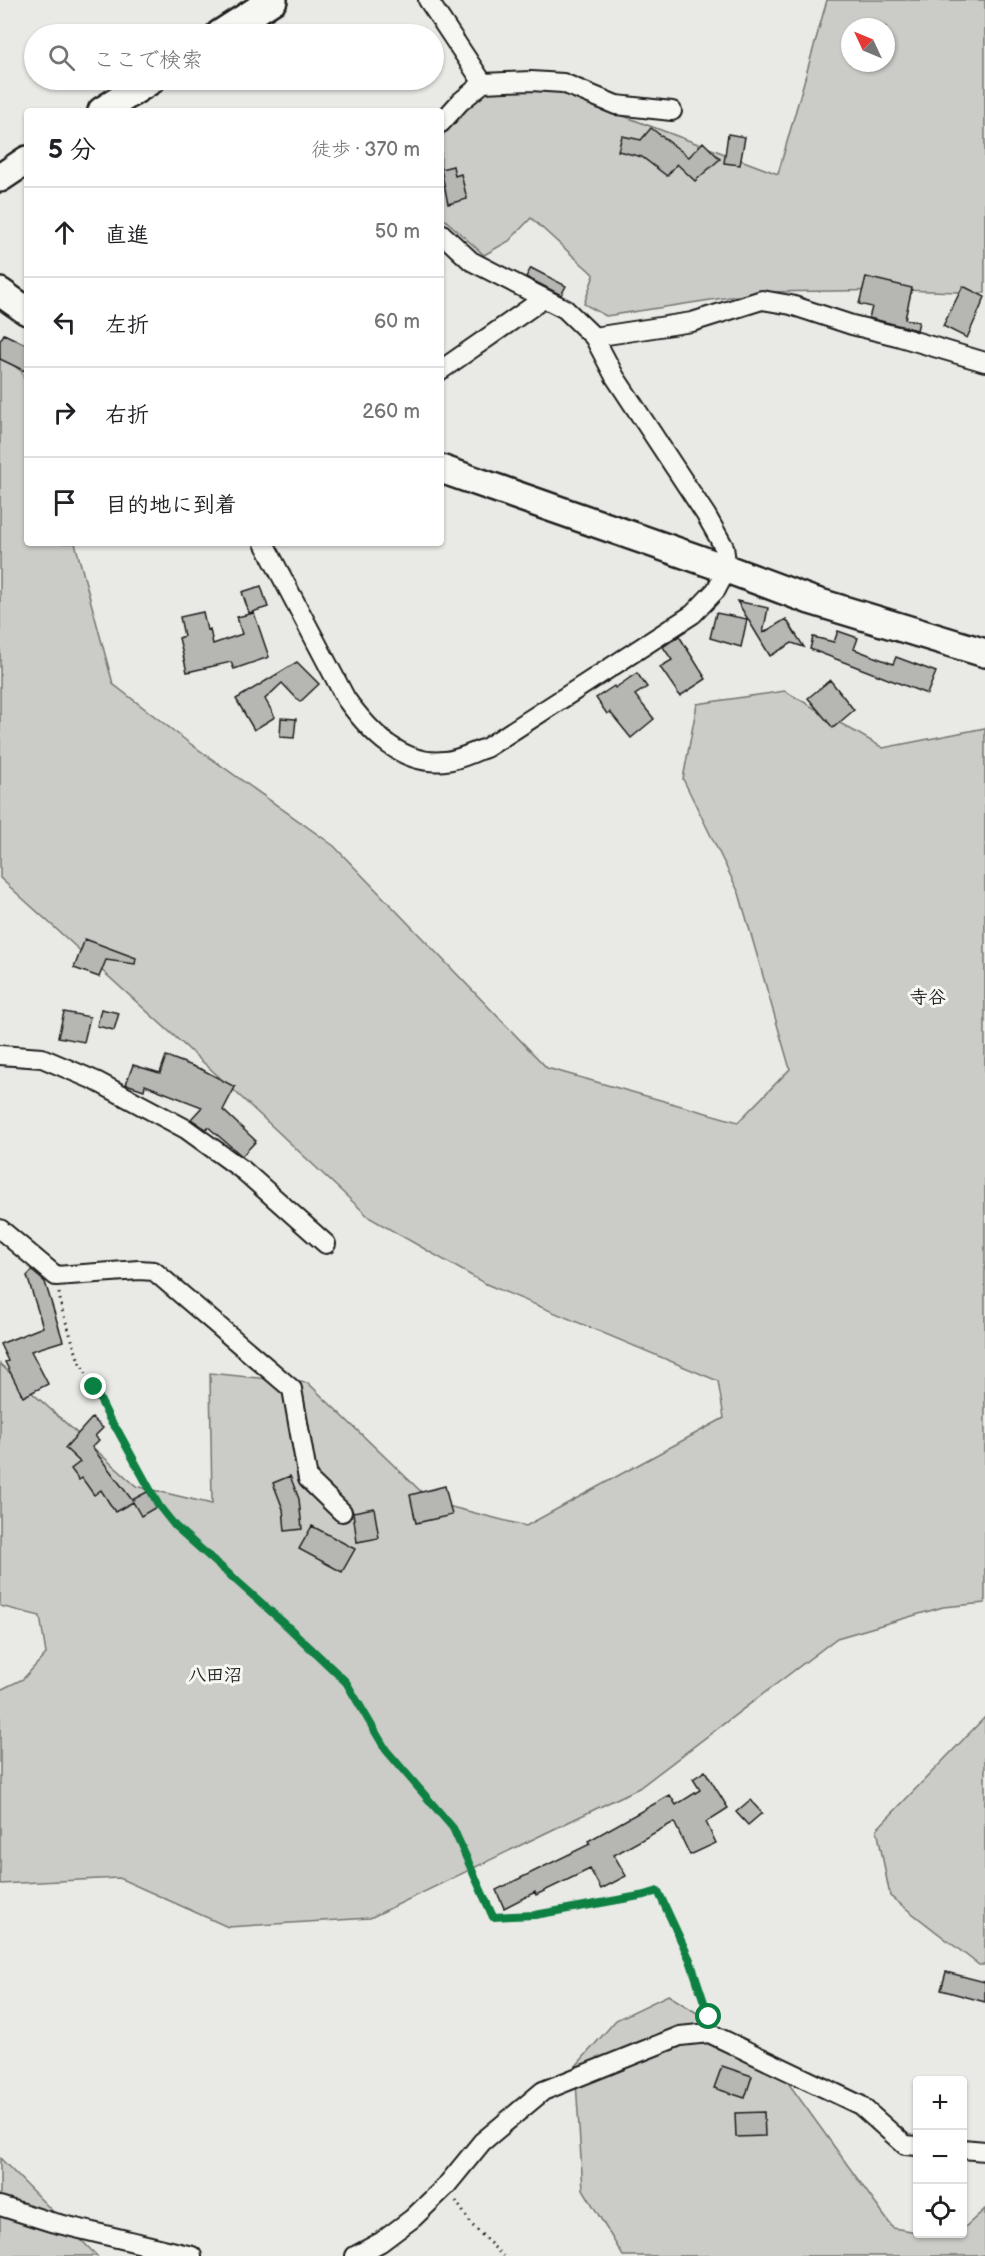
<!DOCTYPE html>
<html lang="ja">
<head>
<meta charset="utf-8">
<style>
	body { margin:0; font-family:"Balsamiq Sans","Klee One",sans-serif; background:#f2f2f2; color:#202124 }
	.controls { position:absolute; right:18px; bottom:18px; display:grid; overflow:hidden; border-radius:6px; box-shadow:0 2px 4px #0004 }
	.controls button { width:54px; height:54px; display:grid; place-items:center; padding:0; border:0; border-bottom:2px solid #e0e0e0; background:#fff; color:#202124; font:30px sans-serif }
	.compass { position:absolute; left:841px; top:18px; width:54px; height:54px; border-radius:50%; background:#fff; box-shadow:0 2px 4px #0004; rotate:314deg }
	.stop { position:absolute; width:18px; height:18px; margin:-14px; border:4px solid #0b8043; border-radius:50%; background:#fff }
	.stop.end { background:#0b8043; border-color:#fff; box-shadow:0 2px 6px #0008 }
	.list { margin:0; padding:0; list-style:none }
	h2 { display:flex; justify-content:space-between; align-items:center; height:78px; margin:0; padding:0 24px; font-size:26px }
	h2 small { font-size:20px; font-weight:400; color:#757577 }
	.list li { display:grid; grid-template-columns:39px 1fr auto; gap:18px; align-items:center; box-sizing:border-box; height:90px; padding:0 24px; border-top:2px solid #e0e0e0 }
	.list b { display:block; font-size:22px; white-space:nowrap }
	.list em { font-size:20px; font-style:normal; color:#757577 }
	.icon { flex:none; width:33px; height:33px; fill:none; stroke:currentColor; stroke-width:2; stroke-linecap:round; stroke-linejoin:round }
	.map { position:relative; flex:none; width:985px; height:2256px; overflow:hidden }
	.search { position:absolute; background:#fff; box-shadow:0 2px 4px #0004; left:24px; top:24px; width:420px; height:66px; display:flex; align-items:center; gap:15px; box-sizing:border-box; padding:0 21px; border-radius:33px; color:#757577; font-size:22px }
	.panel { position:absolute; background:#fff; box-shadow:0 2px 4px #0004; left:24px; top:108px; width:420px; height:438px; border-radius:6px }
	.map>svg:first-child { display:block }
</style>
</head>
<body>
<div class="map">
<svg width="985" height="2256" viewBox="0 0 985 2256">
	<rect width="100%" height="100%" fill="#e9e9e5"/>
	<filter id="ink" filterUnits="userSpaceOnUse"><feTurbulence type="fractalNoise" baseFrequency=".0167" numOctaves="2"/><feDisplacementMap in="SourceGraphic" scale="12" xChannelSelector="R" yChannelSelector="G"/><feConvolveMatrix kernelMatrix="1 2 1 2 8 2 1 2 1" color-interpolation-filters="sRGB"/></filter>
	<g filter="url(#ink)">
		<path fill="#cbcbc7" stroke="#747472" stroke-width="1.5" fill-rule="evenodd" d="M827,0H985V293L903,290L763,292L606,316L584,304L594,275L531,218L509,241L484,255L441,216V140L446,128L471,102L487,91L551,86L581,100L778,174ZM850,27H886V63H850Z
			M0,355L22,372L27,389V543H75L113,684L188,742L334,846L547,1068L738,1122L790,1069L739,893L683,779L697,704L785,691L883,748L985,728V1603L943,1607L837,1638L639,1788L370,1918L228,1927L119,1878L0,1884V1690L23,1679L46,1654L40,1616L0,1606V1364L136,1486L212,1504L210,1373L308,1383L432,1502L526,1526L724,1418L718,1381L486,1284L370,1218L227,1084L0,878Z
			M985,1717V1965H979L890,1896L877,1829Z
			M668,1995L771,2059L893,2228L917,2232L918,2234L954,2237L958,2234H962L963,2229L985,2209V2256H623L583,2189L575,2067L616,2020Z
			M0,2158L97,2256H0Z"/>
		<path fill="#b6b6b3" stroke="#1c1c1c" stroke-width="1.5" d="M651,128L689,157L703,142L720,159L695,181L677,164L667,176L642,157L618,151L622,136L641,140Z
			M728,134L745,137L740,165L724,163Z
			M453,166L455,176L461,174L467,199L448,204L441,169Z
			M531,268L566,286L561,295L526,277Z
			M866,277L912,288L905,319L919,322L917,330L869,318L872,307L859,304Z
			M963,286L985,297L967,338L943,326Z
			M4,334L27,345V372L0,359V341Z
			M261,586L268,607L249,613L242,592Z
			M737,601L768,608L763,633L786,619L804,647L792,643L770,656Z
			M203,612L207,630L210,629L213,644L242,634L237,617L254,613L269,657L234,669L231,662L187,672L179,638L184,636L180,617Z
			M716,613L747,619L741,647L710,638Z
			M838,631L858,638L854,649L893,664L896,657L936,672L927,694L810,649L813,637L834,642Z
			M679,636L706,679L680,696L660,667L672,660L663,647Z
			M297,662L319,684L300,702L282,683L265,699L275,717L254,730L236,699Z
			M637,673L647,687L635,695L654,719L631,738L610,712L607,714L596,698L614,686L615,688Z
			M830,680L854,710L833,728L808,698Z
			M281,718L296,719L294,738L280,737Z
			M85,939L136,958L135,964L106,960L99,977L74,968Z
			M101,1009L119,1013L114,1030L97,1026Z
			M64,1012L90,1017L84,1042L58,1037Z
			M166,1056L203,1070L235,1087L223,1110L256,1141L242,1156L208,1127L206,1129L191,1119L202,1107L145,1085L144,1090L126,1084L133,1065L160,1073Z
			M32,1271L45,1282L63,1341L31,1351L48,1384L23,1397L5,1362L8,1361L0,1344L43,1327L27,1276Z
			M92,1418L103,1428L95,1436L99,1440L92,1447L132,1500L149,1491L158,1506L141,1516L133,1502L115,1512L101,1490L94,1495L82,1478L79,1480L71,1469L80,1462L65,1448Z
			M290,1476L299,1499L302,1529L285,1531L283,1509L273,1483Z
			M445,1486L452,1515L416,1523L410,1495Z
			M374,1508L379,1538L357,1542L353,1512Z
			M312,1526L355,1549L342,1572L299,1549Z
			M705,1771L728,1808L706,1822L716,1843L690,1855L674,1822L614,1855L626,1876L601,1889L590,1869L536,1895L535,1892L504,1908L496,1890L590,1844L588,1841L670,1795L676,1805L700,1790L693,1779Z
			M750,1800L762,1813L748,1825L736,1812Z
			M946,1972L985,1982V2002L941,1990Z
			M722,2066L752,2076L745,2098L714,2088Z
			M764,2112L765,2136L736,2137L735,2113Z"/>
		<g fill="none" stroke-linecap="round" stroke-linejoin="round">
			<g stroke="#1c1c1c" stroke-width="22">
				<path id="street" d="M428,0L483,83
					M441,123L460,102L483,83L531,81L563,83L616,105L672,111
					M594,337L692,322L762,300L791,305L852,325L897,336L985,362
					M441,370L543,299
					M264,543L346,699C370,732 402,766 445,761C459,760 473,752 486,748L693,614L716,590L727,569L724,547L706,515L615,377L594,337L565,309L471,261L441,233
					M0,1055L42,1058L96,1081L186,1129L244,1171L326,1244
					M0,1229L56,1276L139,1270L154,1271L292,1389L308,1479L342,1512
					M962,2149L985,2151
					M0,2206L51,2222L192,2256
					M355,2256L381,2242L413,2218L446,2186L482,2142L543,2091L680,2036L709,2033L860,2105L905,2145L918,2146"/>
			</g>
			<g stroke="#1c1c1c" stroke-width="32">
				<path id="secondary" d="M220,34L273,0
					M102,111L151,80
					M0,178L27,160
					M0,292L27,311
					M441,469L727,569L810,600L985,653"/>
			</g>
			<path stroke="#1c1c1c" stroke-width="3" stroke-dasharray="1.5 4.5" stroke-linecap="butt" d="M59,1293L62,1310L79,1361L159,1506L175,1526L285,1624L346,1682L386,1750L453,1828L493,1917L535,1915L645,1895L658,1891L690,1960L709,2016
				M456,2201L472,2225L503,2256"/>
			<use href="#street" stroke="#f6f6f2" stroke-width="18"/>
			<use href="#secondary" stroke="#f6f6f2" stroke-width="27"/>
		</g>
	</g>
	<g fill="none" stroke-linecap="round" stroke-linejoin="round" filter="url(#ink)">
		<path stroke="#0b8043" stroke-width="8" d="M94,1387L110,1420L118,1431L159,1506L175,1526L285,1624L346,1682L386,1750L453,1828L493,1917L535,1915L645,1895L658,1891L690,1960L709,2017"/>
	</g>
	<g text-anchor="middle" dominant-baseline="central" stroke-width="6" stroke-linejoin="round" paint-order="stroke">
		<g font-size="18" font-weight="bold" fill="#1c1c1c" stroke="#f6f6f2">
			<text x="928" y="997">寺谷</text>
			<text x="215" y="1675">八田沼</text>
		</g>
	</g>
</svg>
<div class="controls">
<button>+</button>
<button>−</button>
<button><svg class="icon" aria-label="locate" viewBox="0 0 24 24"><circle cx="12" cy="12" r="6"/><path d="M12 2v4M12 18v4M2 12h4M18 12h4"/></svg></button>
</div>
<svg class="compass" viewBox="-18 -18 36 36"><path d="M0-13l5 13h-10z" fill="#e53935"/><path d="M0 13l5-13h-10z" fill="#757577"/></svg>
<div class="stop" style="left:709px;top:2017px"></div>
<div class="stop end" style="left:94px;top:1387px"></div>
<div class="search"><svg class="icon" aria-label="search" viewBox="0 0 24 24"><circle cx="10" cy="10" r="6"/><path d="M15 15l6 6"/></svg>ここで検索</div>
<section class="panel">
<h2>5 分<small>徒歩 · 370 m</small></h2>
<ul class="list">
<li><svg class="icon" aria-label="ahead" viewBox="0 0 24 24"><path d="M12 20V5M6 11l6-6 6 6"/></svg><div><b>直進</b></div><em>50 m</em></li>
<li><svg class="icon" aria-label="left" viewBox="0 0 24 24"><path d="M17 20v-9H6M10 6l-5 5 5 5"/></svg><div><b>左折</b></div><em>60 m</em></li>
<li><svg class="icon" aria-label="right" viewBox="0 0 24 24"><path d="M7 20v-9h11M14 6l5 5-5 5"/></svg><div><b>右折</b></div><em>260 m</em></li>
<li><svg class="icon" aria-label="arrive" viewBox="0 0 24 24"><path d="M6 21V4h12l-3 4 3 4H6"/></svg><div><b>目的地に到着</b></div></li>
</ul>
</section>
</div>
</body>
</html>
